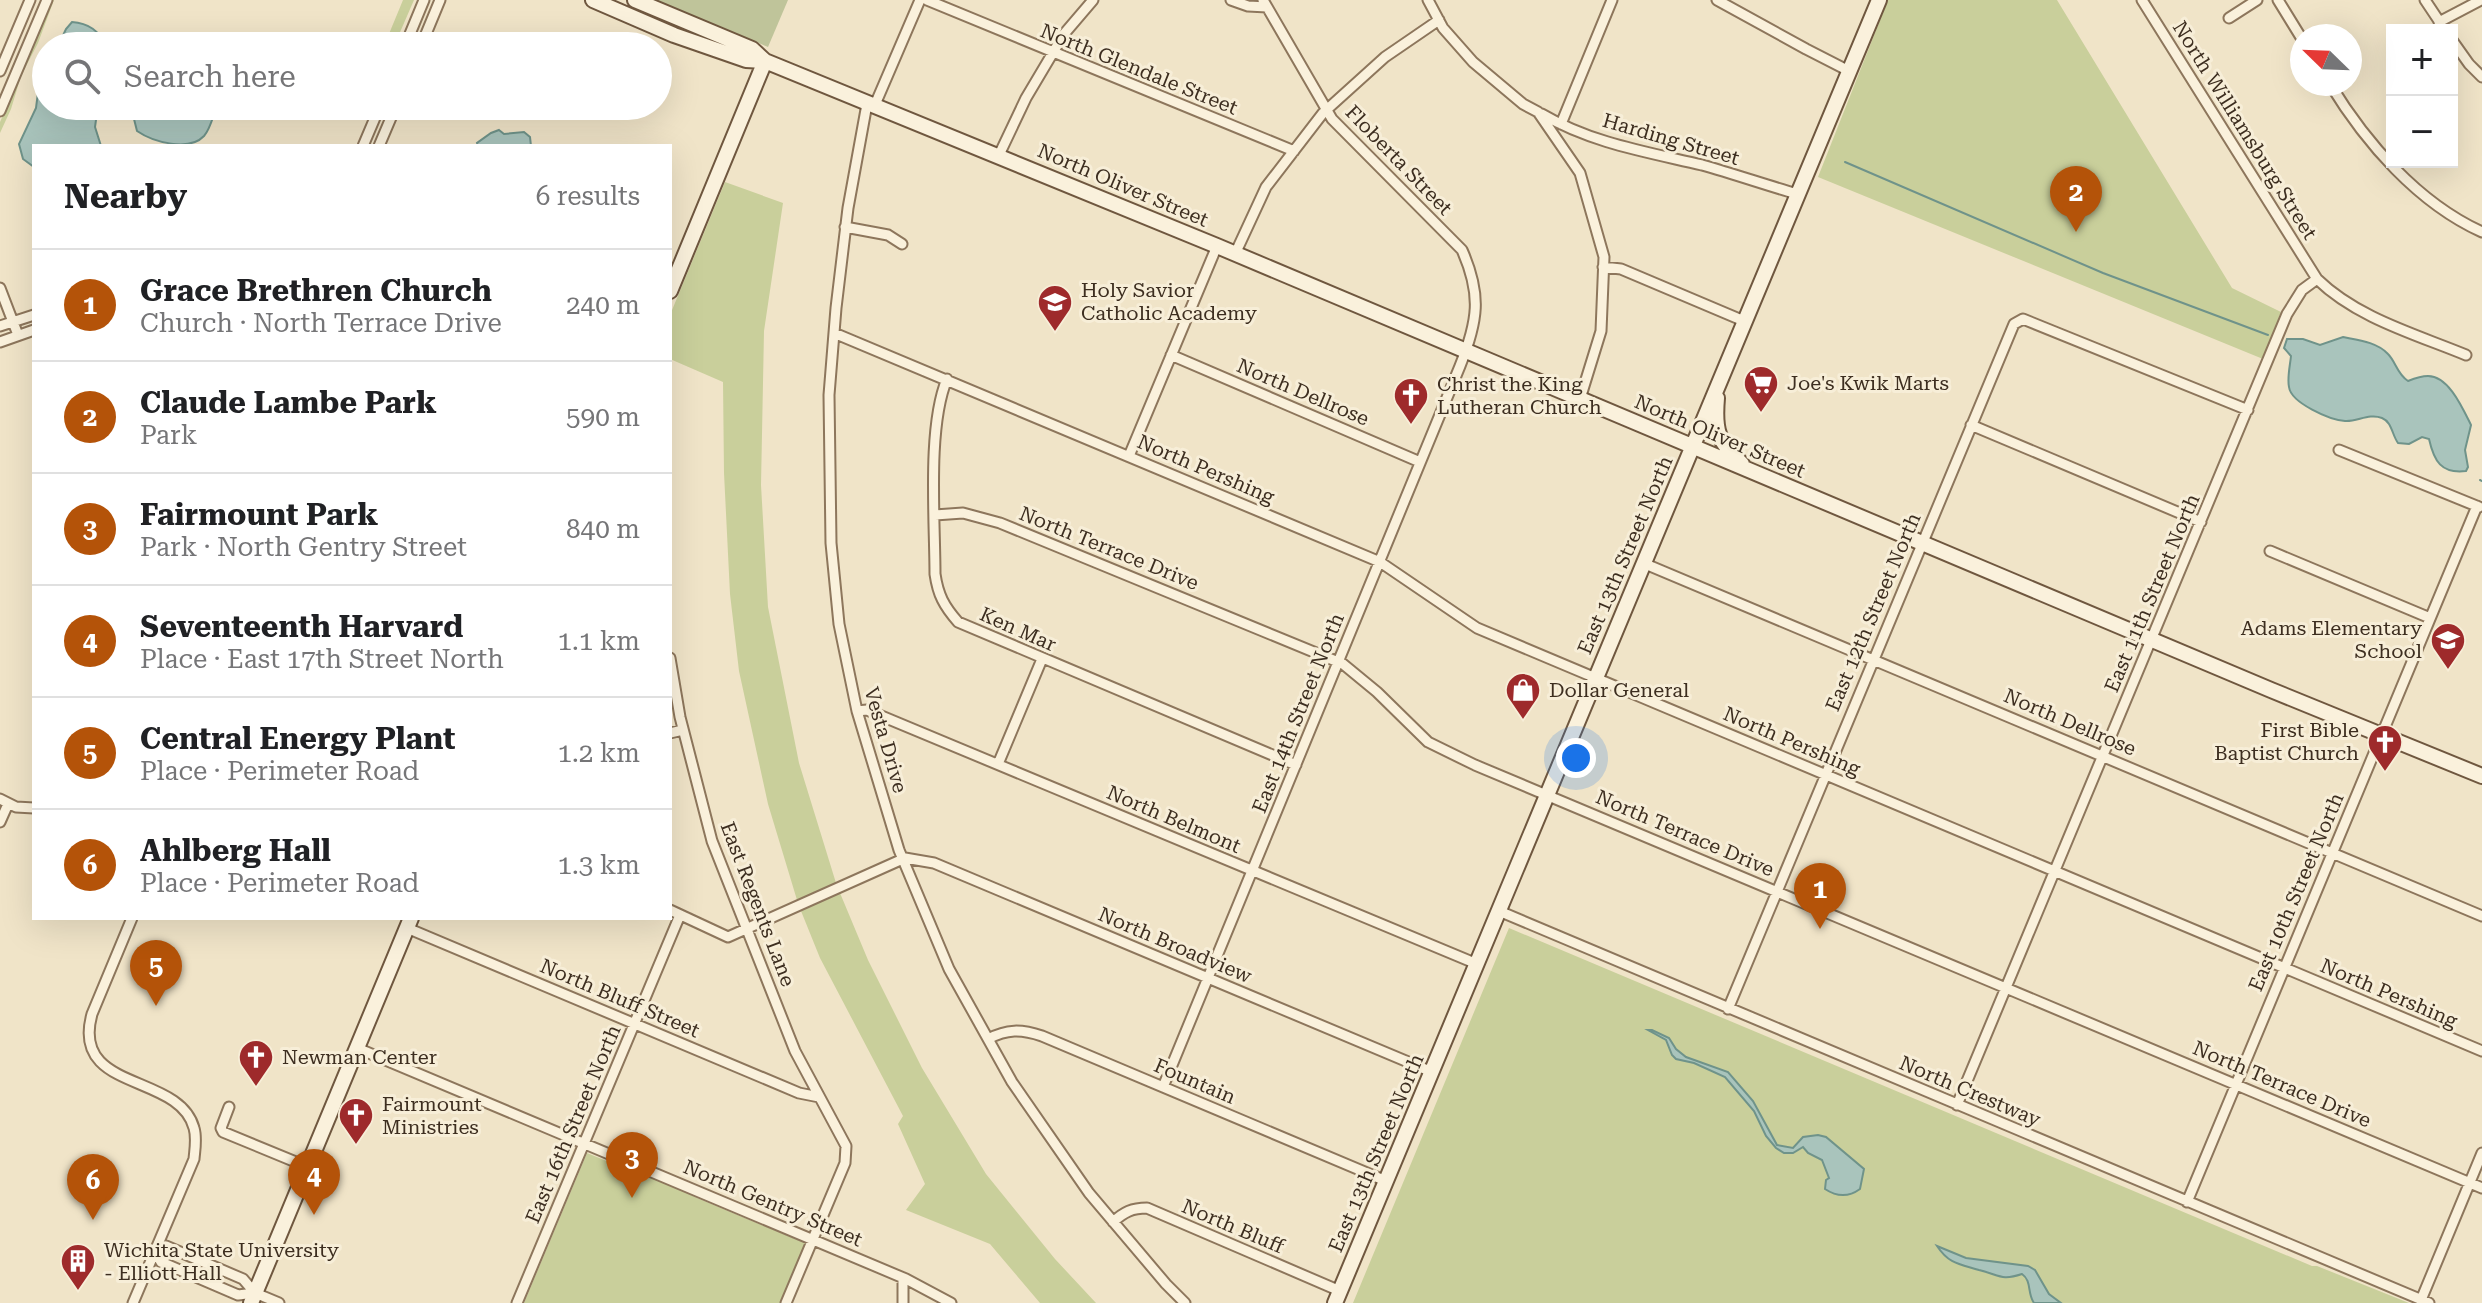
<!DOCTYPE html>
<html lang="en">
<head>
<meta charset="utf-8">
<style>
	body { margin:0; font-family:"Roboto Serif",serif; background:#f2f2f2; color:#202124 }
	.controls { position:absolute; right:24px; top:24px; display:grid; overflow:hidden; border-radius:0px; box-shadow:0 8px 32px #0002 }
	.controls button { width:72px; height:72px; display:grid; place-items:center; padding:0; border:0; border-bottom:2px solid #e0e0e0; background:#fff; color:#202124; font:40px sans-serif }
	.compass { position:absolute; left:2290px; top:24px; width:72px; height:72px; border-radius:50%; background:#fff; box-shadow:0 8px 32px #0002; rotate:293deg }
	.you { position:absolute; left:1576px; top:758px; width:28px; height:28px; margin:-20px; border:6px solid #fff; border-radius:50%; background:#1a73e8; box-shadow:0 0 0 12px #1a73e833 }
	.badge { display:grid; place-items:center; width:52px; height:52px; border-radius:50%; background:#b45309; color:#fff; font-size:26px; font-weight:700 }
	.pin { position:absolute; translate:-50% -66px; filter:drop-shadow(0 2px 4px #0008) }
	.pin::after { content:''; position:absolute; top:42px; width:28px; height:24px; background:inherit; clip-path:polygon(0 0,100% 0,50% 100%) }
	.list { margin:0; padding:0; list-style:none }
	h2 { display:flex; justify-content:space-between; align-items:center; height:104px; margin:0; padding:0 32px; font-size:34px }
	h2 small { font-size:26px; font-weight:400; color:#757577 }
	.list li { display:grid; grid-template-columns:52px 1fr auto; gap:24px; align-items:center; box-sizing:border-box; height:112px; padding:0 32px; border-top:2px solid #e0e0e0 }
	.list b { display:block; font-size:30px; white-space:nowrap }
	.list p { margin:0; font-size:26px; white-space:nowrap; color:#757577 }
	.list em { font-size:26px; font-style:normal; color:#757577 }
	.icon { flex:none; width:44px; height:44px; fill:none; stroke:currentColor; stroke-width:2; stroke-linecap:round; stroke-linejoin:round }
	.map { position:relative; flex:none; width:2482px; height:1303px; overflow:hidden }
	.search { position:absolute; background:#fff; box-shadow:0 8px 32px #0002; left:32px; top:32px; width:640px; height:88px; display:flex; align-items:center; gap:20px; box-sizing:border-box; padding:0 28px; border-radius:44px; color:#757577; font-size:30px }
	.panel { position:absolute; background:#fff; box-shadow:0 8px 32px #0002; left:32px; top:144px; width:640px; height:776px; border-radius:0px }
	.map>svg:first-child { display:block }
</style>
</head>
<body>
<div class="map">
<svg width="2482" height="1303" viewBox="0 0 2482 1303">
	<rect width="100%" height="100%" fill="#f0e4c8"/>
	<path fill="#c9cf9b" d="M51,0H54L38,43L21,76L11,109L0,133V122L27,61L26,59Z
		M403,0H414L394,46H384Z
		M1888,0H2057L2232,288L2281,312L2263,359L1818,177Z
		M725,182L783,203L764,331L761,485L768,607L799,763L836,883L797,900L768,804L739,671L730,594L724,473L723,382L670,359V315Z
		M840,893L868,960L922,1068L986,1174L1055,1259L1096,1303H1040L990,1244L906,1210L925,1184L898,1124L903,1116L820,958L801,911Z
		M1509,928L2312,1266H2317L2409,1303H1353Z
		M587,1153L641,1175L651,1174L660,1181H664L697,1198L805,1243L780,1303H524Z"/>
	<path fill="#bfc49a" d="M655,0H788L768,47Z"/>
	<path fill="#a9c4bc" stroke="#6f938a" stroke-width="2" d="M72,22C87,23 102,31 103,46H58L66,29Z
		M46,61V106H98L95,127L101,146H34V167L23,159L19,144L36,108L40,77Z
		M138,106H217C213,115 211,128 204,136C189,152 153,142 137,131L134,119Z
		M499,130L504,134L524,132L530,137L531,146H478L477,143L491,133Z
		M2343,337C2358,340 2377,342 2388,354C2396,362 2397,374 2408,381C2413,379 2422,376 2428,376C2449,376 2463,409 2471,425L2465,450L2468,467L2466,471C2441,474 2434,461 2429,439L2422,437L2409,444L2398,443C2392,435 2392,422 2382,418C2369,413 2357,422 2345,421C2330,420 2291,403 2289,387C2287,378 2290,366 2291,356L2284,348L2287,339H2303L2320,345Z
		M1648,1030H1652L1669,1038L1676,1049L1686,1057L1728,1072L1753,1101L1777,1145L1793,1148L1803,1137L1818,1135L1826,1137L1864,1169L1860,1189C1849,1197 1837,1197 1825,1189L1826,1180L1829,1178L1822,1160L1808,1153L1803,1147L1793,1153H1784L1776,1148L1766,1136L1754,1111L1725,1077L1694,1063L1676,1059L1672,1055L1666,1040Z
		M1937,1246L1966,1258L2028,1266L2035,1270L2049,1294L2061,1303H2034C2027,1293 2032,1281 2022,1274C2001,1281 2000,1275 1979,1270C1959,1264 1949,1264 1937,1246Z"/>
	<g fill="none" stroke-linecap="round" stroke-linejoin="round">
		<path stroke="#6f938a" stroke-width="2" d="M1845,162L2103,273L2268,335
			M2480,480L2482,481"/>
		<g stroke="#8d765c" stroke-width="13">
			<path id="street" d="M927,0L1294,151
				M1231,0L1248,6L1267,7
				M1428,0L1443,28L1473,62L1523,104L1538,112L1580,173L1604,257L1601,331L1580,399
				M1717,0L1806,49L1849,71
				M2142,0L2317,279C2357,318 2415,334 2466,355
				M2278,0L2302,39
				M2425,0L2445,30
				M2229,18L2257,0
				M2439,22L2481,0
				M2452,40L2469,64L2482,77
				M405,46L424,0
				M421,46L440,0
				M0,71L30,0
				M2330,84C2366,143 2418,203 2482,232
				M867,104L848,208L836,308L829,395L831,543L839,624L857,711L899,850L949,969L1012,1082L1089,1193L1166,1284L1185,1303
				M874,107L920,0
				M0,111L47,0
				M1542,114C1591,143 1647,152 1702,165C1734,174 1766,185 1797,194
				M1561,124L1612,0
				M363,146L380,106
				M379,146L396,106
				M999,155L1026,98L1064,34L1093,0
				M845,227L888,235L902,244
				M1235,254L1266,187L1323,113L1385,57L1439,20
				M1603,267L1621,269L1744,321
				M0,288L18,335
				M0,326L34,315
				M834,333L1380,562L1477,628L2482,1051
				M0,342L34,330
				M1171,355L1420,462
				M947,379C927,427 935,520 935,574C938,595 944,606 958,622L1296,765
				M1971,425L2201,522
				M2339,450L2479,507
				M1129,456L1217,246
				M935,515L963,513L1000,523L1343,664L1377,692L1428,742L1475,765L2482,1188
				M2270,551L2430,618
				M1643,563L2482,916
				M670,658L680,717L712,841L795,1051L846,1146L845,1163L786,1303
				M857,711L867,710L1477,964
				M670,733L683,730
				M998,764L1042,659
				M0,799L16,807L34,808
				M0,822L8,804
				M670,910L728,937L905,858L934,863L1432,1072
				M1499,911L2429,1303
				M132,918L92,1014C70,1093 179,1072 194,1128C197,1138 195,1148 194,1159L133,1303
				M407,928L799,1093L819,1097
				M1728,1009L2014,324L2023,319L2248,410
				M988,1039C1007,1029 1021,1029 1042,1036L1386,1181
				M357,1048L906,1279L951,1303
				M1163,1087L1460,366C1478,321 1482,295 1462,250L1332,119L1263,0
				M1957,1105L2287,314L2302,290L2317,279
				M229,1107L221,1128L223,1132L308,1167
				M2187,1202L2477,506
				M1113,1222C1124,1212 1132,1208 1147,1208L1340,1291
				M255,1293L238,1295L161,1262L155,1251L166,1246L243,1279L255,1293L279,1303
				M2421,1300L2482,1153
				M517,1303L680,915
				M903,1303V1278"/>
		</g>
		<g stroke="#6f573f" stroke-width="18">
			<path id="secondary" d="M593,0L674,35L746,60L765,61L1217,246L2271,690L2482,776
				M635,0L752,49L765,61
				M670,291L765,61
				M1717,398C1714,433 1718,440 1742,464
				M251,1303L411,918
				M1335,1303L1879,0"/>
		</g>
		<use href="#street" stroke="#faf1dc" stroke-width="9"/>
		<use href="#secondary" stroke="#faf1dc" stroke-width="14"/>
	</g>
	<defs>
		<g id="school-pin" transform="scale(1.8)"><path d="M0 17L-7.5 6A9.5 9.5 0 1 1 7.5 6Z" fill="#9e2a2b" stroke="#f7eed8"/><path d="M0-5L7-2L0 1L-7-2ZM-4 1L0 2.5L4 1V4Q0 6-4 4Z" fill="#fff"/></g>
		<g id="supermarket-pin" transform="scale(1.8)"><path d="M0 17L-7.5 6A9.5 9.5 0 1 1 7.5 6Z" fill="#9e2a2b" stroke="#f7eed8"/><path d="M-6-5.5h2.5l.6 2H6L4.5 2H-2.5L-4.4-4H-6ZM-1.5 3.2a1.3 1.3 0 1 0 .1 0ZM3 3.2a1.3 1.3 0 1 0 .1 0Z" fill="#fff"/></g>
		<g id="church-pin" transform="scale(1.8)"><path d="M0 17L-7.5 6A9.5 9.5 0 1 1 7.5 6Z" fill="#9e2a2b" stroke="#f7eed8"/><path d="M-1.2-6h2.4v3.5h3.3v2.4h-3.3V6h-2.4V-.1h-3.3v-2.4h3.3Z" fill="#fff"/></g>
		<g id="shop-pin" transform="scale(1.8)"><path d="M0 17L-7.5 6A9.5 9.5 0 1 1 7.5 6Z" fill="#9e2a2b" stroke="#f7eed8"/><path d="M-5-2.5h2.3a2.7 3.5 0 0 1 5.4 0H5L5.5 6h-11ZM-1.5-2.5h3a1.5 2.3 0 0 0-3 0Z" fill="#fff"/></g>
		<g id="building-pin" transform="scale(1.8)"><path d="M0 17L-7.5 6A9.5 9.5 0 1 1 7.5 6Z" fill="#9e2a2b" stroke="#f7eed8"/><path d="M-4-6H4V6H1V3H-1V6H-4ZM-2.5-4.3h1.7v1.8h-1.7ZM.8-4.3h1.7v1.8H.8ZM-2.5-1h1.7V.8h-1.7ZM.8-1h1.7V.8H.8Z" fill="#fff"/></g>
	</defs>
	<g fill-rule="evenodd">
		<use href="#school-pin" x="1055" y="302"/>
		<use href="#supermarket-pin" x="1761" y="383"/>
		<use href="#church-pin" x="1411" y="395"/>
		<use href="#school-pin" x="2448" y="640"/>
		<use href="#shop-pin" x="1523" y="690"/>
		<use href="#church-pin" x="2385" y="742"/>
		<use href="#church-pin" x="256" y="1057"/>
		<use href="#church-pin" x="356" y="1115"/>
		<use href="#building-pin" x="78" y="1261"/>
	</g>
	<g text-anchor="middle" dominant-baseline="central" stroke-width="6" stroke-linejoin="round" paint-order="stroke">
		<g font-size="20" fill="#3d2e20" stroke="#f7eed8">
			<text transform="translate(1139 69) rotate(22)">North Glendale Street</text>
			<text transform="translate(2245 130) rotate(58)">North Williamsburg Street</text>
			<text transform="translate(1671 139) rotate(16)">Harding Street</text>
			<text transform="translate(1399 160) rotate(46)">Floberta Street</text>
			<text transform="translate(1123 185) rotate(23)">North Oliver Street</text>
			<text transform="translate(1303 392) rotate(23)">North Dellrose</text>
			<text transform="translate(1720 436) rotate(23)">North Oliver Street</text>
			<text transform="translate(1206 469) rotate(23)">North Pershing</text>
			<text transform="translate(1109 548) rotate(22)">North Terrace Drive</text>
			<text transform="translate(1625 555) rotate(-67)">East 13th Street North</text>
			<text transform="translate(2152 593) rotate(-67)">East 11th Street North</text>
			<text transform="translate(1873 612) rotate(-67)">East 12th Street North</text>
			<text transform="translate(1018 629) rotate(24)">Ken Mar</text>
			<text transform="translate(1298 713) rotate(-68)">East 14th Street North</text>
			<text transform="translate(2070 722) rotate(23)">North Dellrose</text>
			<text transform="translate(886 740) rotate(74)">Vesta Drive</text>
			<text transform="translate(1792 741) rotate(23)">North Pershing</text>
			<text transform="translate(1174 819) rotate(23)">North Belmont</text>
			<text transform="translate(1685 833) rotate(23)">North Terrace Drive</text>
			<text transform="translate(2296 892) rotate(-67)">East 10th Street North</text>
			<text transform="translate(758 904) rotate(69)">East Regents Lane</text>
			<text transform="translate(1175 945) rotate(23)">North Broadview</text>
			<text transform="translate(2389 993) rotate(23)">North Pershing</text>
			<text transform="translate(620 998) rotate(23)">North Bluff Street</text>
			<text transform="translate(1195 1081) rotate(23)">Fountain</text>
			<text transform="translate(2282 1084) rotate(23)">North Terrace Drive</text>
			<text transform="translate(1970 1091) rotate(23)">North Crestway</text>
			<text transform="translate(573 1124) rotate(-67)">East 16th Street North</text>
			<text transform="translate(1376 1153) rotate(-67)">East 13th Street North</text>
			<text transform="translate(773 1203) rotate(23)">North Gentry Street</text>
			<text transform="translate(1233 1226) rotate(23)">North Bluff</text>
		</g>
		<g font-size="20" fill="#3d2e20" stroke="#f7eed8" text-anchor="start">
			<text x="1081" y="290">Holy Savior<tspan x="1081" dy="23">Catholic Academy</tspan></text>
			<text x="1787" y="383">Joe's Kwik Marts</text>
			<text x="1437" y="384">Christ the King<tspan x="1437" dy="23">Lutheran Church</tspan></text>
			<text x="2422" y="628" text-anchor="end">Adams Elementary<tspan x="2422" dy="23">School</tspan></text>
			<text x="1549" y="690">Dollar General</text>
			<text x="2359" y="730" text-anchor="end">First Bible<tspan x="2359" dy="23">Baptist Church</tspan></text>
			<text x="282" y="1057">Newman Center</text>
			<text x="382" y="1104">Fairmount<tspan x="382" dy="23">Ministries</tspan></text>
			<text x="104" y="1250">Wichita State University<tspan x="104" dy="23">- Elliott Hall</tspan></text>
		</g>
	</g>
</svg>
<div class="controls">
<button>+</button>
<button>−</button>
</div>
<svg class="compass" viewBox="-18 -18 36 36"><path d="M0-13l5 13h-10z" fill="#e53935"/><path d="M0 13l5-13h-10z" fill="#757577"/></svg>
<div class="you"></div>
<div class="pin badge" style="left:1820px;top:929px">1</div>
<div class="pin badge" style="left:2076px;top:232px">2</div>
<div class="pin badge" style="left:632px;top:1198px">3</div>
<div class="pin badge" style="left:314px;top:1215px">4</div>
<div class="pin badge" style="left:156px;top:1006px">5</div>
<div class="pin badge" style="left:93px;top:1220px">6</div>
<div class="search"><svg class="icon" aria-label="search" viewBox="0 0 24 24"><circle cx="10" cy="10" r="6"/><path d="M15 15l6 6"/></svg>Search here</div>
<section class="panel">
<h2>Nearby<small>6 results</small></h2>
<ul class="list">
<li><span class="badge">1</span><div><b>Grace Brethren Church</b><p>Church · North Terrace Drive</p></div><em>240 m</em></li>
<li><span class="badge">2</span><div><b>Claude Lambe Park</b><p>Park</p></div><em>590 m</em></li>
<li><span class="badge">3</span><div><b>Fairmount Park</b><p>Park · North Gentry Street</p></div><em>840 m</em></li>
<li><span class="badge">4</span><div><b>Seventeenth Harvard</b><p>Place · East 17th Street North</p></div><em>1.1 km</em></li>
<li><span class="badge">5</span><div><b>Central Energy Plant</b><p>Place · Perimeter Road</p></div><em>1.2 km</em></li>
<li><span class="badge">6</span><div><b>Ahlberg Hall</b><p>Place · Perimeter Road</p></div><em>1.3 km</em></li>
</ul>
</section>
</div>
</body>
</html>
